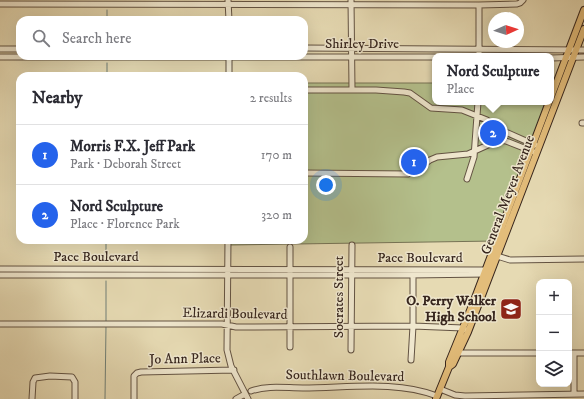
<!DOCTYPE html>
<html lang="en">
<head>
<meta charset="utf-8">
<style>
	body { margin:0; font-family:"IM FELL DW Pica",serif; background:#f2f2f3; color:#2b2b33 }
	.controls { position:absolute; right:12px; bottom:12px; display:grid; overflow:hidden; border-radius:8px; box-shadow:0 4px 16px #0002 }
	.controls button { width:36px; height:36px; display:grid; place-items:center; padding:0; border:0; border-bottom:1px solid #e1e1e2; background:#fff; color:#2b2b33; font:20px sans-serif }
	.compass { position:absolute; left:488px; top:12px; width:36px; height:36px; border-radius:50%; background:#fff; box-shadow:0 4px 16px #0002; rotate:87deg }
	.you { position:absolute; left:326px; top:185px; width:14px; height:14px; margin:-10px; border:3px solid #fff; border-radius:50%; background:#1a73e8; box-shadow:0 0 0 6px #1a73e833 }
	.badge { display:grid; place-items:center; width:26px; height:26px; border-radius:50%; background:#2563eb; color:#fff; font-size:13px; font-weight:700 }
	.pin { position:absolute; translate:-50% -50%; border:2px solid #fff; box-shadow:0 1px 4px #0006 }
	.popup { position:absolute; left:432px; top:53px; width:122px; height:52px; box-sizing:border-box; display:grid; place-content:center; border-radius:8px; background:#fff; filter:drop-shadow(0 1px 3px #0005); font-size:13px; white-space:nowrap; color:#7c7c81 }
	.popup b { font-size:15px; color:#2b2b33 }
	.popup::after { content:''; position:absolute; left:50%; top:100%; margin-left:-8px; border:8px solid transparent; border-top-color:#fff }
	.list { margin:0; padding:0; list-style:none }
	h2 { display:flex; justify-content:space-between; align-items:center; height:52px; margin:0; padding:0 16px; font-size:17px }
	h2 small { font-size:13px; font-weight:400; color:#7c7c81 }
	.list li { display:grid; grid-template-columns:26px 1fr auto; gap:12px; align-items:center; box-sizing:border-box; height:60px; padding:0 16px; border-top:1px solid #e1e1e2 }
	.list b { display:block; font-size:15px; white-space:nowrap }
	.list p { margin:0; font-size:13px; white-space:nowrap; color:#7c7c81 }
	.list em { font-size:13px; font-style:normal; color:#7c7c81 }
	.icon { flex:none; width:22px; height:22px; fill:none; stroke:currentColor; stroke-width:2; stroke-linecap:round; stroke-linejoin:round }
	.map { position:relative; flex:none; width:584px; height:399px; overflow:hidden }
	.search { position:absolute; background:#fff; box-shadow:0 4px 16px #0002; left:16px; top:16px; width:292px; height:44px; display:flex; align-items:center; gap:10px; box-sizing:border-box; padding:0 14px; border-radius:12px; color:#7c7c81; font-size:15px }
	.panel { position:absolute; background:#fff; box-shadow:0 4px 16px #0002; left:16px; top:72px; width:292px; height:172px; border-radius:12px }
	.map>svg:first-child { display:block }
</style>
</head>
<body>
<div class="map">
<svg width="584" height="399" viewBox="0 0 584 399">
	<rect width="100%" height="100%" fill="#e6dab3"/>
	<filter id="stains"><feTurbulence type="fractalNoise" baseFrequency=".005" numOctaves="4"/><feColorMatrix values="0 0 0 0 .2 0 0 0 0 .09 0 0 0 0 .02 0 0 0 .5 -.17"/></filter>
	<radialGradient id="worn" r=".72"><stop offset=".6" stop-color="#630" stop-opacity="0"/><stop offset="1" stop-color="#630" stop-opacity=".3"/></radialGradient>
	<path fill="#b4c08c" stroke="#767355" d="M304,83H435V102H546L496,241L228,245V240H304Z"/>
	<g fill="none" stroke-linecap="round" stroke-linejoin="round">
		<path stroke="#707f76" stroke-width="1" d="M107,20V10
			M107,76V63
			M106,262V240
			M106,322V281
			M105,399L106,326"/>
		<g stroke="#635343" stroke-width="7">
			<path id="minor" d="M228,0L229,20
				M351,0L352,89
				M0,4L479,5L517,4L520,3L523,0
				M304,48L584,50
				M0,49H20
				M229,56V76
				M479,56V5
				M0,57H435
				M551,58L584,57
				M304,90H376L404,92L410,93L431,108L462,110L487,120L501,130L535,145
				M582,123H584
				M304,173L408,174L415,171L430,160L437,157L468,154L499,140L506,141L534,152
				M467,179L474,157L478,102
				M228,240L227,350L231,366L248,399
				M494,255L510,260L584,259
				M0,269L485,270L489,271
				M0,275H410L487,274
				M0,324H222L236,327L413,326L463,328L466,330
				M290,347V247
				M351,350L352,245
				M456,352L459,353H539
				M569,353H584
				M411,360L413,326V273
				M440,389L455,395L465,396L584,394
				M251,391C268,385 285,388 303,388C347,388 396,380 437,396
				M574,394V353
				M32,399L33,382L35,378L50,376L72,377L75,382V399
				M134,399V376L137,373L141,372L234,370
				M236,399L245,394"/>
		</g>
		<g stroke="#37261e" stroke-width="8">
			<path id="major" d="M551,97L584,10
				M449,367L453,364L468,332L584,29
				M436,399L449,367V362L473,303L549,102"/>
		</g>
		<use href="#minor" stroke="#efe7ce" stroke-width="5"/>
		<use href="#major" stroke="#e3bd7a" stroke-width="6"/>
	</g>
	<defs>
		<g id="school-square" transform="scale(1.15)"><rect x="-9" y="-9" width="18" height="18" rx="4" fill="#8f2418" stroke="#efe7ce"/><path d="M0-5L7-2L0 1L-7-2ZM-4 1L0 2.5L4 1V4Q0 6-4 4Z" fill="#fff"/></g>
	</defs>
	<g fill-rule="evenodd">
		<use href="#school-square" x="511" y="309"/>
	</g>
	<g text-anchor="middle" dominant-baseline="central" stroke-width="3" stroke-linejoin="round" paint-order="stroke">
		<g font-size="14" fill="#37261e" stroke="#efe7ce">
			<text x="362" y="44">Shirley Drive</text>
			<text transform="translate(508 195) rotate(-69)">General Meyer Avenue</text>
			<text x="96" y="257">Pace Boulevard</text>
			<text x="420" y="258">Pace Boulevard</text>
			<text transform="translate(339 297) rotate(-90)">Socrates Street</text>
			<text transform="translate(235 314) rotate(1)">Elizardi Boulevard</text>
			<text transform="translate(185 359) rotate(-1)">Jo Ann Place</text>
			<text transform="translate(345 376) rotate(1)">Southlawn Boulevard</text>
		</g>
		<g font-size="14" font-weight="bold" fill="#37261e" stroke="#efe7ce" text-anchor="end">
			<text x="496" y="301">O. Perry Walker<tspan x="496" dy="16">High School</tspan></text>
		</g>
	</g>
	<rect width="100%" height="100%" filter="url(#stains)"/>
	<rect width="100%" height="100%" fill="url(#worn)"/>
</svg>
<div class="controls">
<button>+</button>
<button>−</button>
<button><svg class="icon" aria-label="layers" viewBox="0 0 24 24"><path d="M12 4l9 5-9 5-9-5zM3 14l9 5 9-5"/></svg></button>
</div>
<svg class="compass" viewBox="-18 -18 36 36"><path d="M0-13l5 13h-10z" fill="#e53935"/><path d="M0 13l5-13h-10z" fill="#7c7c81"/></svg>
<div class="you"></div>
<div class="pin badge" style="left:414px;top:162px">1</div>
<div class="pin badge" style="left:493px;top:133px">2</div>
<div class="popup"><b>Nord Sculpture</b>Place</div>
<div class="search"><svg class="icon" aria-label="search" viewBox="0 0 24 24"><circle cx="10" cy="10" r="6"/><path d="M15 15l6 6"/></svg>Search here</div>
<section class="panel">
<h2>Nearby<small>2 results</small></h2>
<ul class="list">
<li><span class="badge">1</span><div><b>Morris F.X. Jeff Park</b><p>Park · Deborah Street</p></div><em>170 m</em></li>
<li><span class="badge">2</span><div><b>Nord Sculpture</b><p>Place · Florence Park</p></div><em>320 m</em></li>
</ul>
</section>
</div>
</body>
</html>
